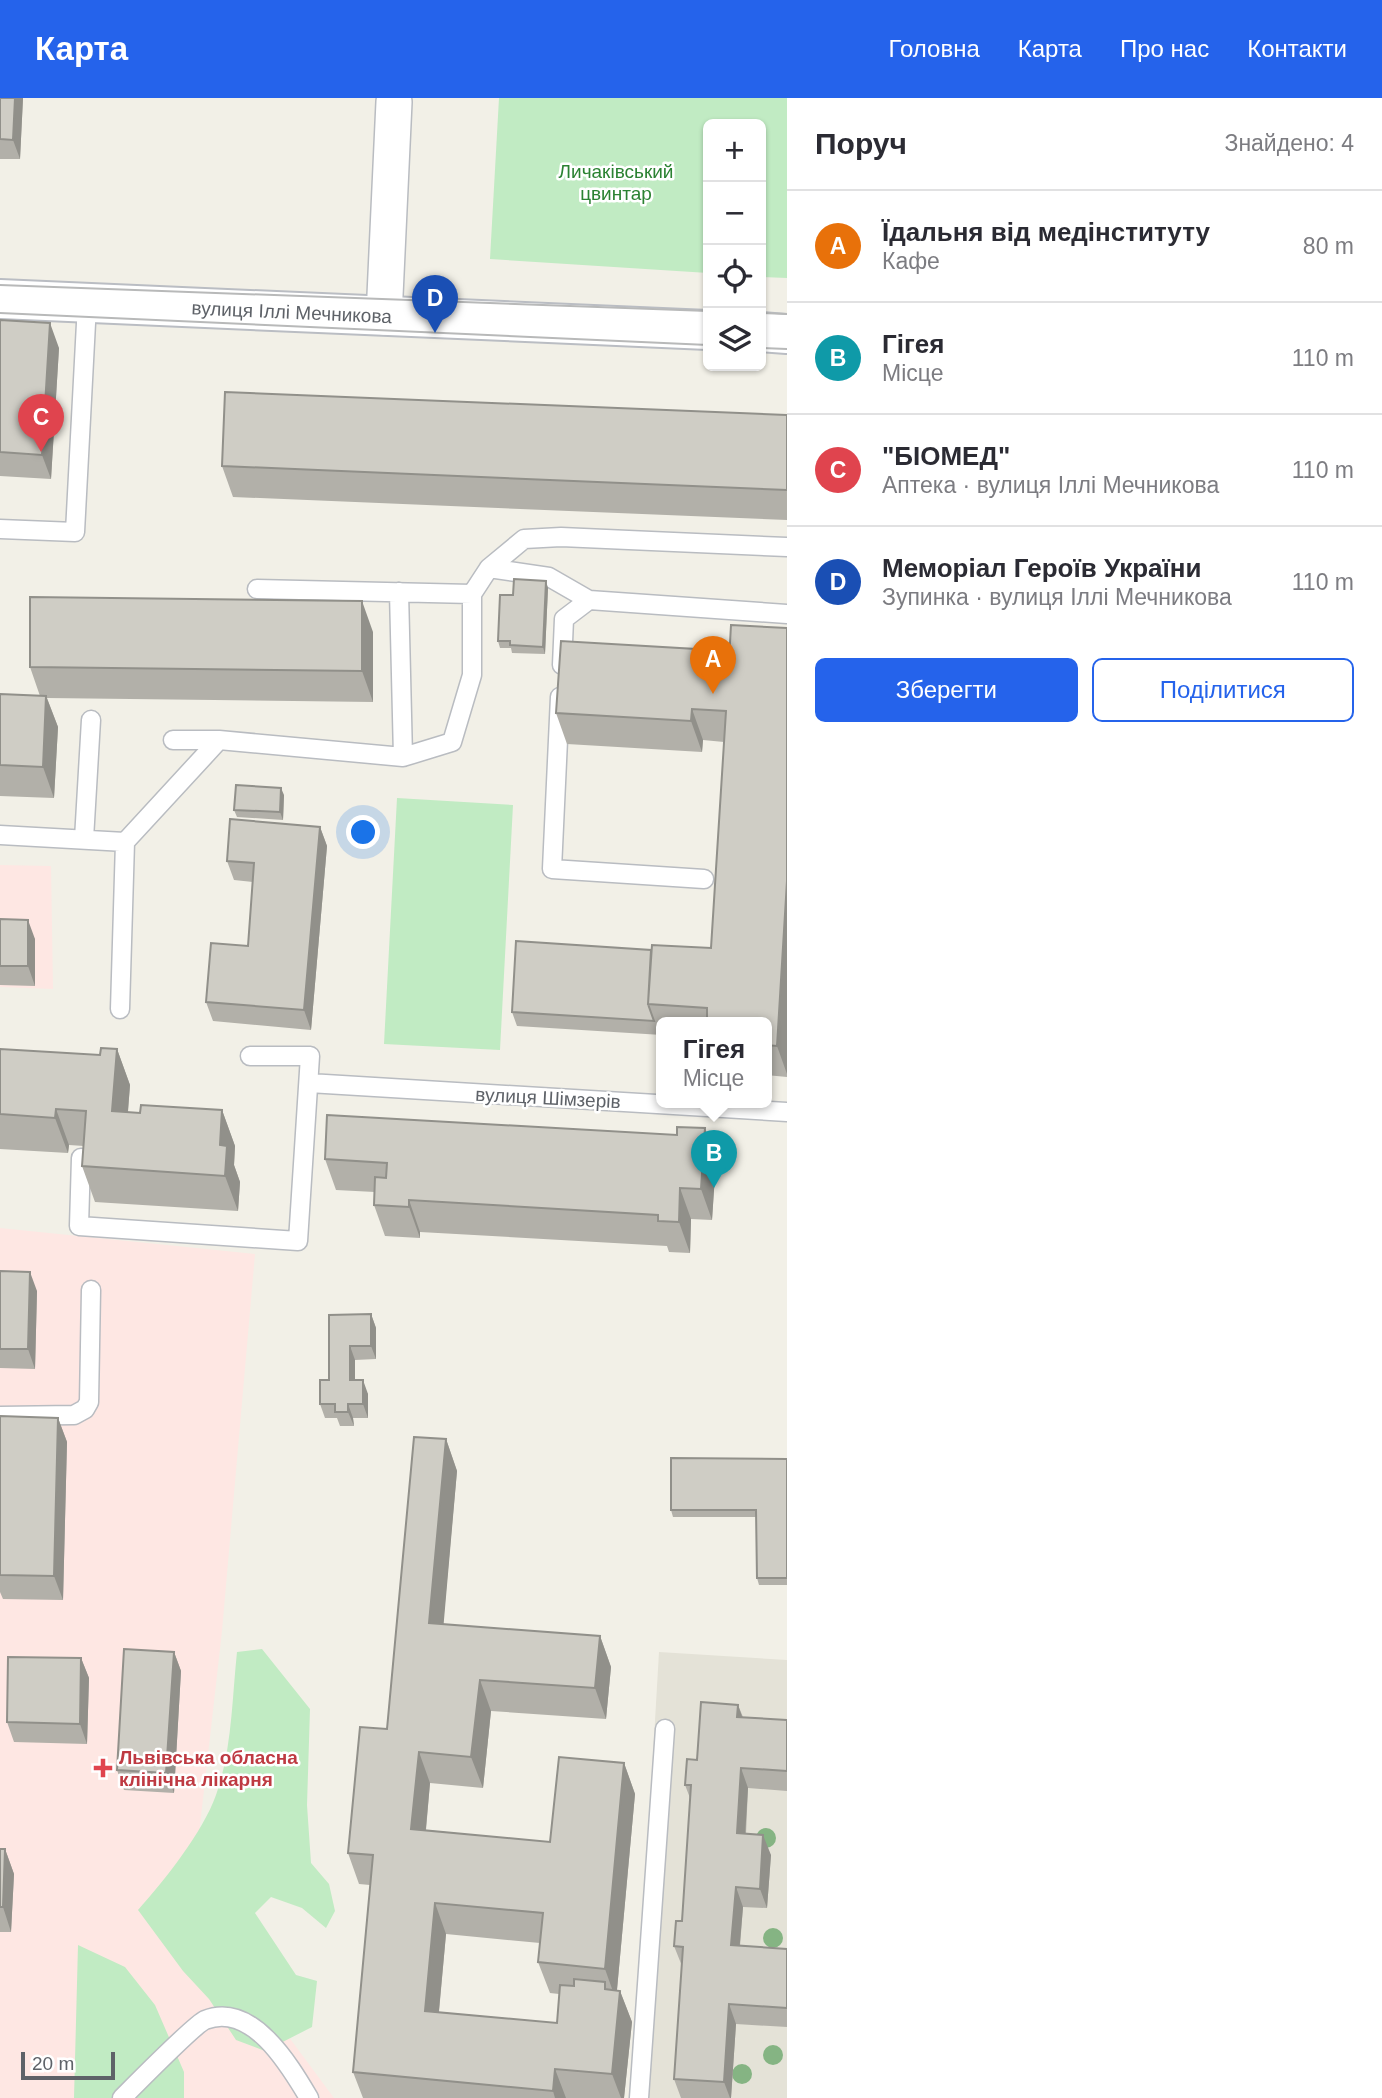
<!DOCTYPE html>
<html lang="uk">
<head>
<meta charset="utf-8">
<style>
	body { margin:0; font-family:Helvetica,sans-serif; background:#f2f2f3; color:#2b2b33 }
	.controls { position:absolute; right:21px; top:21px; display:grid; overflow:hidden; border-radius:10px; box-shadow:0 2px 5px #0004 }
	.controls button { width:63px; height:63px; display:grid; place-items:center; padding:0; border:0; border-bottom:2px solid #e1e1e2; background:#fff; color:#2b2b33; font:35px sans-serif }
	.scale { position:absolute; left:21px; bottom:18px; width:94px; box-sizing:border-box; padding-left:7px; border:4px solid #5e6268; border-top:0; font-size:19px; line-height:24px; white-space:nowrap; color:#5e6268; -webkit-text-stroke:5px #fff; paint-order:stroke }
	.you { position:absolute; left:364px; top:735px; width:24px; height:24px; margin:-18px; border:5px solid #fff; border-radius:50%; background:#1a73e8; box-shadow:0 0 0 10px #1a73e833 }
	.badge { display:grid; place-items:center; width:46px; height:46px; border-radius:50%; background:#2563eb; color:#fff; font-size:23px; font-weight:700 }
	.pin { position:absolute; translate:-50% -58px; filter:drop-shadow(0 2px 4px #0008) }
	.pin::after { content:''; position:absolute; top:37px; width:24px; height:21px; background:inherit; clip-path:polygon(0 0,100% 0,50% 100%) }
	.popup { position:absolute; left:656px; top:919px; width:116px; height:91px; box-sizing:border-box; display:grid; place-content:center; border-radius:10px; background:#fff; filter:drop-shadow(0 2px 5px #0005); font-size:23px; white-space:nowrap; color:#7c7c81 }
	.popup b { font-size:26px; color:#2b2b33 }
	.popup::after { content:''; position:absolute; left:50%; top:100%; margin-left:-14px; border:14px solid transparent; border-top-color:#fff }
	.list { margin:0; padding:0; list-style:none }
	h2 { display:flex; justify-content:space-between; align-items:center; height:91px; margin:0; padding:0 28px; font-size:30px }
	h2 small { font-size:23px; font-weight:400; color:#7c7c81 }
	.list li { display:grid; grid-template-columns:46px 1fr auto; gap:21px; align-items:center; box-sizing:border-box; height:112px; padding:0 28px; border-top:2px solid #e1e1e2 }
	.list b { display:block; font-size:26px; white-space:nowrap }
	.list p { margin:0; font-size:23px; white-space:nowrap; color:#7c7c81 }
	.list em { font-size:23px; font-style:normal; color:#7c7c81 }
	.actions { display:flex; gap:14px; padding:21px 28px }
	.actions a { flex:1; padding:16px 0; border:2px solid #2563eb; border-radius:10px; text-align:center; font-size:24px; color:#2563eb }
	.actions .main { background:#2563eb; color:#fff }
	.icon { flex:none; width:38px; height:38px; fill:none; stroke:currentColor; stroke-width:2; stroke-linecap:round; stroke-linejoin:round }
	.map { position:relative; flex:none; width:787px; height:2000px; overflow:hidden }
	header { display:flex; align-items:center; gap:42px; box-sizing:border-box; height:98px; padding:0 35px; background:#2563eb; color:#fff }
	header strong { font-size:33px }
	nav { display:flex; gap:38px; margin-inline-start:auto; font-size:24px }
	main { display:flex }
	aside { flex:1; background:#fff }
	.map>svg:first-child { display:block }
</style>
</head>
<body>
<header>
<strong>Карта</strong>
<nav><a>Головна</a><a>Карта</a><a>Про нас</a><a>Контакти</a></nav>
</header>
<main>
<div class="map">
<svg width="787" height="2000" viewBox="0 0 787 2000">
	<rect width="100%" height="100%" fill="#f2f0e7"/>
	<path fill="#e4e2d7" d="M659,1554L787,1562V2000H633Z"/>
	<path fill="#fee7e3" d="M0,767L51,768L53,891L0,889Z
		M0,1130L255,1156L222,1533L191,1807L334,2000H0Z"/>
	<path fill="#c1ebc3" d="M499,0H787V180L761,179V26H708V175L490,161Z
		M397,700L513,707L500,952L384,946Z
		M262,1551L310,1611L307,1707L311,1765L329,1786L335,1813L326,1830L302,1810L271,1799L255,1815L296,1877L317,1883L312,1929L265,1953L236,1942L209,1901L183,1873L138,1812C164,1783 203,1734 216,1697C232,1652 232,1601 237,1554Z
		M78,1847L125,1869L155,1907L184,1974V2000H74Z"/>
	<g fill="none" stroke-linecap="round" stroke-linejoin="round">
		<g stroke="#b9bcc1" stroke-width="21">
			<path id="lane" d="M0,431L75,434L87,206
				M489,470L549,479L589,502
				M257,491L472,496
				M399,494L403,659
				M562,567L564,521L589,502L787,516
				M560,599L552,771L704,781
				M173,642H219L403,659L452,644L472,577V496L489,470L524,441L561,439L787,449
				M0,737L125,744
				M84,741L91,622
				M120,911L125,744L219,642
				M309,985L787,1014
				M81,1060L79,1128L298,1143L310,958H250
				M0,1318L74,1317L85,1311L89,1304L91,1192
				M122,2000C134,1988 194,1927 205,1922C252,1903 290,1968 309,2000
				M639,2000L665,1631"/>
		</g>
		<g stroke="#b9bcc1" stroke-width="38">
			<path id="street" d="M384,219L394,4"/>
		</g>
		<g stroke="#babdc3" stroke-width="42">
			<g id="secondary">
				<path id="s1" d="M0,201L708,232"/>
				<path d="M761,234L787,236"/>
			</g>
		</g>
		<use href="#lane" stroke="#fff" stroke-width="18"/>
		<use href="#street" stroke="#fff" stroke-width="35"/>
		<use href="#secondary" stroke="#fff" stroke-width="38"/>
		<path stroke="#b8b9b9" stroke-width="2" d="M0,187L708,213
			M0,215L708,247
			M761,215L787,216
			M761,250L787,251"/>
	</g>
	<g fill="#85b483">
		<circle cx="766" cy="1740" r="10"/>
		<circle cx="773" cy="1840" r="10"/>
		<circle cx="773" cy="1957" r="10"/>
		<circle cx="742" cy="1976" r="10"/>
	</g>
	<path fill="#b2b0a9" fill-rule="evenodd" d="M0,0H23L20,61H0Z
		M0,222L59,250L51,381L0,378Z
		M787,317V422L233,399L222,368Z
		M548,490L545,556L512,555L511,550H500L498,543L513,497Z
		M787,530V979L766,977V924H662V937L517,928L512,914L651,852L711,850L724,644L703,642L702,654L567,646L556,615L699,561L729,563Z
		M373,534V604L47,600L58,629L54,700L0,698V596L40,598L30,569Z
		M284,697L283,722L237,719L234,712Z
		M320,729L327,748L311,932L213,923L206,904L248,848L253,784L234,782L227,763Z
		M0,821L35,841V888L0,887Z
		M0,951L100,957L117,951L130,987L128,1014L140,1015L222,1012L235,1048L234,1067L240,1084L238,1113L95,1104L82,1068L84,1048L69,1047L68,1055L0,1051Z
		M325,1061L716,1062L712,1122L691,1121L690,1155L669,1154L667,1148L420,1134V1140L385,1138L374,1107L375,1094L336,1092Z
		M0,1173L37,1193L35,1271L0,1270Z
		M371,1216L376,1230V1261L355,1262V1282L368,1296V1320H353L354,1328H340L337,1320H325L320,1306L329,1282Z
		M0,1318L58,1320L67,1344L63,1502L3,1501L0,1494Z
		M446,1341L457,1373L443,1526L600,1538L611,1569L606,1621L491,1613L483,1690L430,1685L426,1732L550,1744L624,1665L635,1696L617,1892L620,1893L632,1924L624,2000H363L353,1974L370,1787L359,1786L348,1755L387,1631ZM446,1836L540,1845L538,1864L550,1895L559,1896L557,1925L439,1914Z
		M787,1361V1487H759L757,1480L756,1419H673L671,1412Z
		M174,1554L181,1573L174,1695L124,1692L117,1672Z
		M81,1560L89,1580L87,1646L14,1644L7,1624Z
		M738,1607L743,1619L787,1622V1693L748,1690L746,1736L771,1757L767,1810L743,1809L740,1848L787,1851V1929L736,1926L731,2000H681L674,1981L682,1868L674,1848L682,1823L690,1700L685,1687L697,1662Z
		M0,1751H5L14,1776L11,1834H0Z"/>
	<path fill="#91908a" d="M15,0H23L20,61L13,42Z
		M50,225L59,250L51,381L42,357Z
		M546,483L548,490L545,556L543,549Z
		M362,503L373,534V604L362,573Z
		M46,598L58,629L54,700L43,669Z
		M692,611L703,642L702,654L691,623Z
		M281,690L284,697L283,722L280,714Z
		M320,729L327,748L311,932L304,912Z
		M787,783V976L777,948Z
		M28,822L35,841V888L28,868Z
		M117,951L130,987L125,1049L112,1013Z
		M56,1011L69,1047L68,1055L55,1020Z
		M222,1012L235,1048L234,1067L240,1084L238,1113L225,1078L220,1047Z
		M705,1030L716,1062L712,1122L701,1091Z
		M680,1090L691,1121L690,1155L679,1124Z
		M409,1102L420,1134V1140L409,1109Z
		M30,1174L37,1193L35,1271L28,1251Z
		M371,1216L376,1230V1261L371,1248Z
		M350,1248L355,1262V1296L350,1282Z
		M363,1282L368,1296V1320L363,1306Z
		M348,1306L353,1320L354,1328L348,1314Z
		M58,1320L67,1344L63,1502L54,1478Z
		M446,1341L457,1373L441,1556L429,1525Z
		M600,1538L611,1569L606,1621L595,1590Z
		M174,1554L181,1573L174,1695L166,1675Z
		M81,1560L89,1580L87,1646L80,1626Z
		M480,1582L491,1613L483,1690L471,1659Z
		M738,1607L745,1627L737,1619Z
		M419,1654L430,1685L423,1762L411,1731Z
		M624,1665L635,1696L616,1902L605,1871Z
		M741,1670L748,1690L744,1755L737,1735Z
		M763,1737L771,1757L767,1810L760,1791Z
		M5,1751L14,1776L11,1834L3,1809Z
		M736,1789L743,1809L738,1867L731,1847Z
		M435,1805L446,1836L436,1944L425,1913Z
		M620,1893L632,1924L624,2000H621L612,1976Z
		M729,1906L736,1926L731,2000H730L724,1984Z
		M555,1971L566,2000H555L553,1993Z"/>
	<path fill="#cfcdc5" stroke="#91908a" stroke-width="2" d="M0,0H15L13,42L0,41Z
		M0,222L50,225L42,357L0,354Z
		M225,294L787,317V392L222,368Z
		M514,481L546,483L543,549L510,547V543H498L500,497H513Z
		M30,499L362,503V573L30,569Z
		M731,527L787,530V783L777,948L766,947V924H707V910L648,906L652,847L711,850L726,613L692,611L691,623L556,615L561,543L696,551L695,561L729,563Z
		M0,596L46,598L43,669L0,667Z
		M236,687L281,690L280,714L234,712Z
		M230,721L320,729L304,912L206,904L211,845L248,848L254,765L227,763Z
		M0,821L28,822V868H0Z
		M516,843L651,852L648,906L654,923L512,914Z
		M101,950L117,951L112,1013L140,1015L141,1007L222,1012L220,1047L227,1048L225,1078L82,1068L86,1013L56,1011L55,1020L0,1016V951L100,957Z
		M327,1017L677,1037V1029L705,1030L701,1091L680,1090L679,1124L658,1123V1117L409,1102V1109L374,1107L375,1079L386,1080L387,1065L325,1061Z
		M0,1173L30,1174L28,1251H0Z
		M371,1216V1248H350V1282H363V1306H348V1314H335V1306H320V1282H329V1217Z
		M0,1318L58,1320L54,1478L0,1477Z
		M414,1339L446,1341L429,1525L600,1538L595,1590L480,1582L471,1659L419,1654L411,1731L550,1744L559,1659L624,1665L605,1871L538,1864L543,1815L435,1805L425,1913L557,1925L560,1887L574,1888V1881L605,1884V1891L620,1893L612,1976L555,1971L553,1993L353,1974L373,1757L348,1755L360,1629L387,1631Z
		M671,1360L787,1361V1480H757L756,1412H671Z
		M124,1551L174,1554L166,1675L117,1672Z
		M8,1559L81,1560L80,1626L7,1624Z
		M701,1604L738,1607L737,1619L787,1622V1673L741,1670L737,1735L763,1737L760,1791L736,1789L731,1847L787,1851V1910L729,1906L724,1984L674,1981L683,1849L674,1848L676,1823H682L691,1687H685L687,1661L697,1662Z
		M0,1751H5L3,1809H0Z"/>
	<path fill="#e0444e" stroke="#fff" stroke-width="2.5" d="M99.5 1659.5h7v7h7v7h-7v7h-7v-7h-7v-7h7z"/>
	<g text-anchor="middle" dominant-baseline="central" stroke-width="5" stroke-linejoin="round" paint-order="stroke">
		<g font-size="19" fill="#2b8232" stroke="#fff">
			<text x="616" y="73">Личаківський<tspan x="616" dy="22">цвинтар</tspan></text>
		</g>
		<g font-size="19" fill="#5e6268" stroke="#fff">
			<text stroke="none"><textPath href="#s1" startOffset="292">вулиця Іллі Мечникова</textPath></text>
			<text transform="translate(548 1000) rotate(3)">вулиця Шімзерів</text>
		</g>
		<g font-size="19" font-weight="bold" fill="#be3a42" stroke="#fff" text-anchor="start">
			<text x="119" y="1659">Львівська обласна<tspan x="119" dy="22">клінічна лікарня</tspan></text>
		</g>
	</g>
</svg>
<div class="controls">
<button>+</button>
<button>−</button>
<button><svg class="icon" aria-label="locate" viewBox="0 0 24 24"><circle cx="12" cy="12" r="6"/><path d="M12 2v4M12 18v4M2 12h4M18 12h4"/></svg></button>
<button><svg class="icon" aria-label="layers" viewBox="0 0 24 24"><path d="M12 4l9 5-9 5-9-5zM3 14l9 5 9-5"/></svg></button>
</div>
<div class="scale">20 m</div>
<div class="you"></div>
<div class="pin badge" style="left:713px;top:596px;background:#e8710a">A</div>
<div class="pin badge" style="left:714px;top:1090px;background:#0f9aa8">B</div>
<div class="popup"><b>Гігея</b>Місце</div>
<div class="pin badge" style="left:41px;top:354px;background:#e0444e">C</div>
<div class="pin badge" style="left:435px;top:235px;background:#1a4fb4">D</div>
</div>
<aside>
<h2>Поруч<small>Знайдено: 4</small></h2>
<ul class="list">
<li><span class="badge" style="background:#e8710a">A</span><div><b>Їдальня від медінституту</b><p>Кафе</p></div><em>80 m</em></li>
<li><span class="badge" style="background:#0f9aa8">B</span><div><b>Гігея</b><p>Місце</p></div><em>110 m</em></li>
<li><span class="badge" style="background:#e0444e">C</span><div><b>&quot;БІОМЕД&quot;</b><p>Аптека · вулиця Іллі Мечникова</p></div><em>110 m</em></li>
<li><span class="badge" style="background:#1a4fb4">D</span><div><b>Меморіал Героїв України</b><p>Зупинка · вулиця Іллі Мечникова</p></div><em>110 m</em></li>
</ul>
<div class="actions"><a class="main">Зберегти</a><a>Поділитися</a></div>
</aside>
</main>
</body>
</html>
